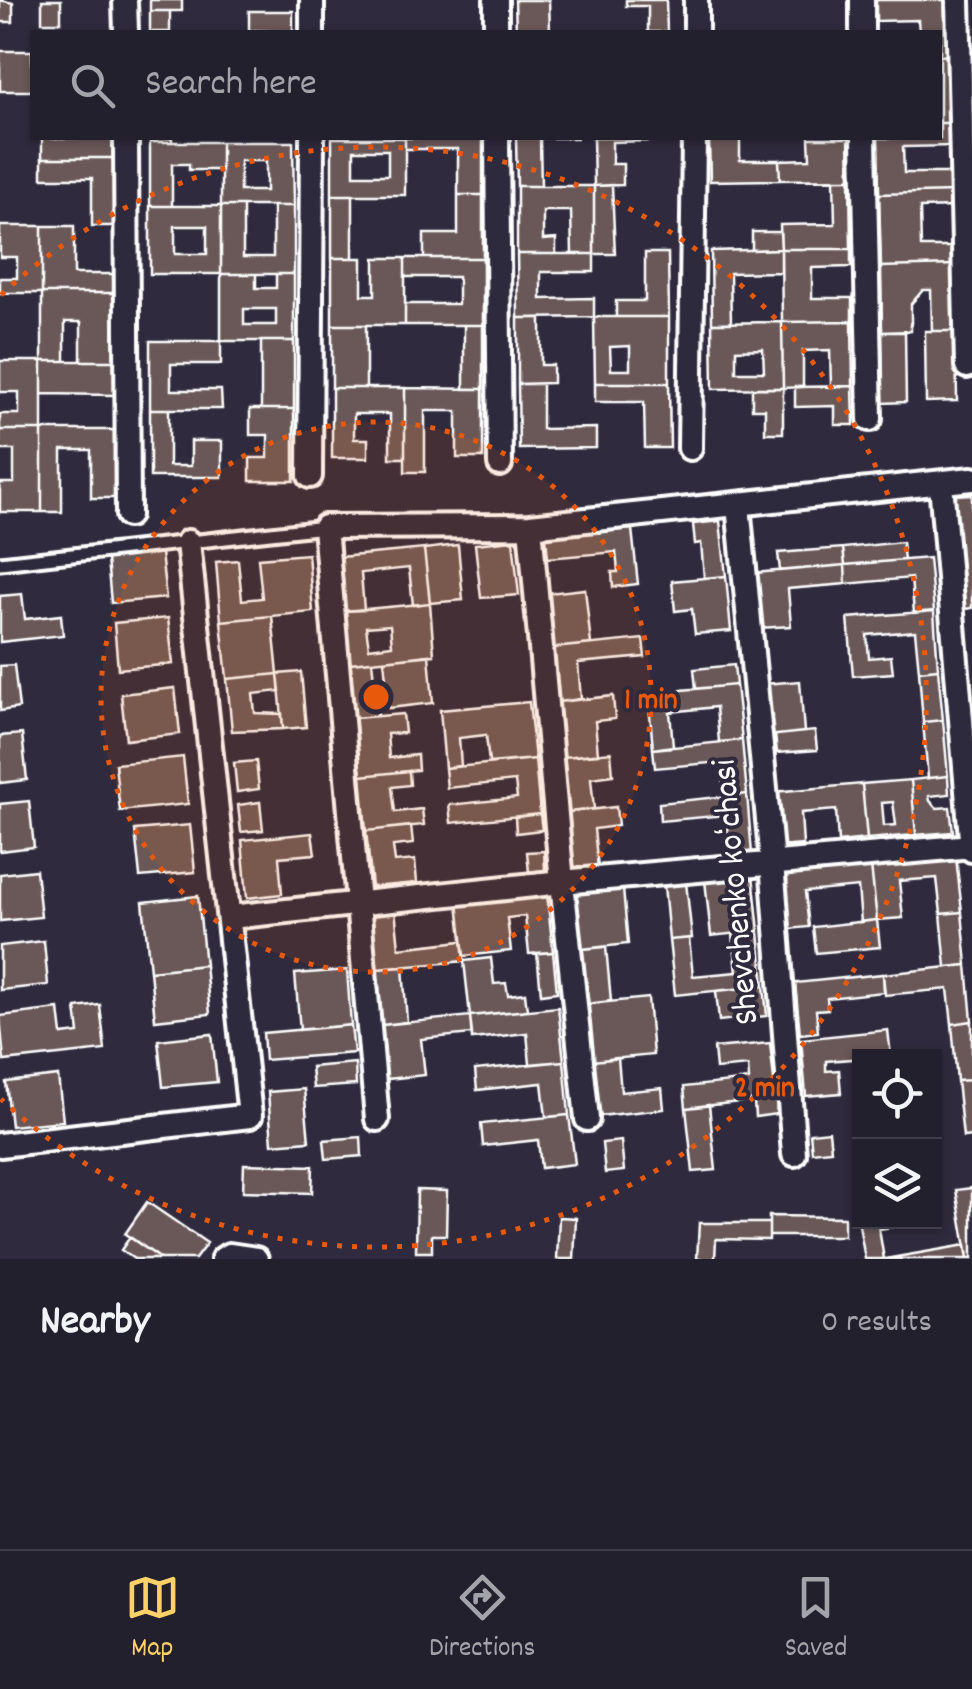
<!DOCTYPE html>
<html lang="en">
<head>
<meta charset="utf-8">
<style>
	body { margin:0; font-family:Dekko,sans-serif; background:#2b2836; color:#f1f3f6 }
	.controls { position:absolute; right:30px; bottom:30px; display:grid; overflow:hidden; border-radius:0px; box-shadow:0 2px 8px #0004 }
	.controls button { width:90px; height:90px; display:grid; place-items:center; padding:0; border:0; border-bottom:2px solid #403e4a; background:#23202e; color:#f1f3f6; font:50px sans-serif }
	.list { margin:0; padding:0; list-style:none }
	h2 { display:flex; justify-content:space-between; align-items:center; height:130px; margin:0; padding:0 40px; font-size:42px }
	h2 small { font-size:32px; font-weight:400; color:#a3a3aa }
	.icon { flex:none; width:55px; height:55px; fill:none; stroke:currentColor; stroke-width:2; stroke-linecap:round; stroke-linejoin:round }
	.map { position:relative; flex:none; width:972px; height:1259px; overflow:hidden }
	.search { position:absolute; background:#23202e; box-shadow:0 2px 8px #0004; left:30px; right:30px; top:30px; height:110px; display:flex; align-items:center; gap:25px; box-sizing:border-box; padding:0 35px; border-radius:0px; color:#a3a3aa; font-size:38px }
	.sheet { height:290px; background:#23202e }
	nav { display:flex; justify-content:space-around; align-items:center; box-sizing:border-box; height:140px; border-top:2px solid #403e4a; background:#23202e; font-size:28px; color:#a3a3aa }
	nav a { display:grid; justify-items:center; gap:5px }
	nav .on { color:#ffd166 }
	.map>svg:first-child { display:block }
</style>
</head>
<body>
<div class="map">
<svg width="972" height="1259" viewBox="0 0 972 1259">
	<rect width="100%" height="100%" fill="#2f2a3d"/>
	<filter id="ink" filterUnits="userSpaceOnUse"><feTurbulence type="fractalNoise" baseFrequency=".01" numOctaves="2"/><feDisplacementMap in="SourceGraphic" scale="20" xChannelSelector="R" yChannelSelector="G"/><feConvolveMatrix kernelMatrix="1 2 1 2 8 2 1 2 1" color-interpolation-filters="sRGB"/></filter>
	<g filter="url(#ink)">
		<path fill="#6a5858" stroke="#fff" stroke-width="2.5" fill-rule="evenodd" d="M0,0L13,3V22H0Z
			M42,0H61V22H42Z
			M150,0H182V11H150Z
			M515,0H549L550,32H516Z
			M626,0H666L667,32H648V6H626Z
			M876,0H950L951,55L940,56V32H919L918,20L876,21Z
			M150,11H170V32H150Z
			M249,11H293V32L249,30Z
			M0,51H32V91H0Z
			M951,55L952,123H940V56Z
			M940,123H952V146L903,147L904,173H953V192L879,194L878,138H940Z
			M42,138H114V158H42Z
			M150,138H172V142H150Z
			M332,138H405V195H332ZM354,150H388V175H354Z
			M405,138H483V195H458V149H405Z
			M516,138H578H540L541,186H517Z
			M593,138H650V141L612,142V164H623V185L594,186Z
			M709,138H740V160H779L780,180L710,181Z
			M809,138H849L850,179L780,180L779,160L810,159Z
			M150,142H221V170H189V164H172V206H150Z
			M221,142H293L294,206H221ZM240,161H266V191H240Z
			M42,158H114V226H92V178H42Z
			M834,179H850L851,249H781L780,225L835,224Z
			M612,185L615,254H594V186Z
			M517,186H594V254H572L571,211H543V240L556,239V254H517Z
			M953,192L954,207L920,208L921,247H954L955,265L881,267L879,194Z
			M332,195H353V258H332Z
			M458,195H483V258H424V234H458Z
			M150,206H221V274H150ZM175,226H207V254H175Z
			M221,206H243V257H273V206H294V274H221Z
			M0,226H42V293H0V278H17V257H0Z
			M42,226H74V274H114V293H42Z
			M752,232H780L781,249L752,250Z
			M781,249V272L730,273L731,323H712L711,251Z
			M781,249H851V267L812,268V298H852V321L782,322Z
			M645,253H668L669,317H616V301H645Z
			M517,254H594V272H541V299L594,298V317L518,318Z
			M332,258H362V295H375V258H405V325H332Z
			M405,258H483V325H405V304H458V277H405Z
			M955,265L956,331H932L931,290H923L911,304V331L882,332L881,267Z
			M221,274H256V288H276V274H294V341H221ZM244,309H276V325H244Z
			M42,293H114V361H81V322H65V361H42Z
			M594,317H669V383H595ZM630,346V370H611L610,347Z
			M518,318H541V365H553V383L518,384Z
			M852,321L853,386L831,387L830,350L803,351V387L783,388L782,322Z
			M782,322L783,388L713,389L712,323ZM763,349L764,372H736V350Z
			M332,325H366V388H332Z
			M464,325H483V389H464Z
			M925,331H956L957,401L926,402Z
			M882,332H905L906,402L883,403Z
			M150,341H221V364H171V390H221L222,409H150Z
			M261,341H294V409H261Z
			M0,361H42V430H0V414H19V392H0Z
			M42,361H114V395L42,394Z
			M595,383H669L670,448H645L644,402H595Z
			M518,384H542V429L596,428V448L519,449Z
			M853,386L854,425H835V406L795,407V387Z
			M332,388H405V458H390V414H354V439H368V458H332Z
			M405,388L483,389V458H457V411H425V472H405Z
			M752,388H783V433H765V409H752Z
			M150,409H169V466H191V441H222V477H150Z
			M250,409H294V481H250V458H268V435H250Z
			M0,430H42V512H0V483H14V450H0Z
			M42,430H114V498H91V450H62V512H42Z
			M972,494V608L965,609L955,495Z
			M720,521L726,576L704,578L701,543L695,544L693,524Z
			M632,529L638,584L613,587L612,572H618L616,552L548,558L546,537Z
			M513,540L519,595L481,598L475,544Z
			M902,542L904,560L845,565L843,548Z
			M458,545L463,600L430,603L424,549Z
			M843,548L845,565L780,571L778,553Z
			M424,549L430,603L413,605L409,568L361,573L364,610L345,611L340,557Z
			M161,553L166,598L111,603L107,559Z
			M308,554L313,612L221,621L216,562L238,560L242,600L262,598L258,558Z
			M929,558L934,611L914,613L911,578L846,584L845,565Z
			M845,565L846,584L788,589L791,626L759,628L754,573Z
			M726,576L731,631L695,634L692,609L675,611L672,581Z
			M585,589L591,644L553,648L548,593Z
			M22,594L25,619L61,615L63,635L0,642V596Z
			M430,603L434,655L350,663L345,611ZM390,625L392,645L369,648L366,627Z
			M934,611L938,669L919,671L915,631L867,635L869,658L891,656L893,673L853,676L848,618Z
			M272,616L278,674L227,679L221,621Z
			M168,618L173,664L118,669L114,623Z
			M643,639L645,657L578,663L581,699L558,702L553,648Z
			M429,655L433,703L389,708L384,660Z
			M372,661L378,716L355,718L350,663Z
			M14,665L19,708L0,711V666Z
			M734,665L736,685L696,689L694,669Z
			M938,669L943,720L923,722L919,671Z
			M301,672L306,727L283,729L278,674Z
			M278,674L280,691L253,694L255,713L282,714L283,729L232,731L227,679Z
			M800,681L804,732L768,736L764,684Z
			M736,685L742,740L719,742L716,707L670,712L673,746L653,749L648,693Z
			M175,688L180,734L126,740L121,694Z
			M613,696L615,719L595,721L598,754L563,757L558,702Z
			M529,702L535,759L489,763L486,735L459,738L461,766L445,768L440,710Z
			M403,714L405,733L387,734L389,758L417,755L418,770L361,776L355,718Z
			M943,720L948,776L928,778L923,722Z
			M815,731L817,750L777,753L775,735Z
			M22,734L27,780L0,783V736Z
			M742,740L747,794L724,797L721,762L655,768L653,749Z
			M611,752L613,775L591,778L594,809L569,812L563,757Z
			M183,757L188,804L120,811L115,764Z
			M535,759L540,814L451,823L449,805L517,798L515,781L447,788L445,768Z
			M256,761L259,789L237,792L234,763Z
			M409,771L410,785L392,787L395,812L422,809L424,825L366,831L361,776Z
			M948,776L949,794L929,796L930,801L937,808L950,807L953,832L916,835L911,780Z
			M911,780L916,835L867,839L862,784ZM893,802L896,825L884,826L882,803Z
			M862,784L867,839L838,842L836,810L801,813L803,845L778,847L773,792Z
			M747,794L752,854L730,856L726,815L660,821L659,803Z
			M29,801L34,847L0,851V804Z
			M260,802L263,830L241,832L238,805Z
			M616,807L618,826L594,829L598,868L574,871L569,812Z
			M540,814L542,830L516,833L515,817Z
			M190,825L195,872L140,877L135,830Z
			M411,826L413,844L393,846L395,862L415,860L417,883L372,887L366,831Z
			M312,833L315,854L279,857L282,894L247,898L242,840Z
			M544,851L545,870L529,872L527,852Z
			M956,857L962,912L941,914L937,878L899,881L903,918L877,920L871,866Z
			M871,866L877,920L861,922L858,887L805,892L809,927L789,929L784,875Z
			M36,870L41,917L0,921V874Z
			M753,875L759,931L711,936L705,880Z
			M686,882L692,938L669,940L664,885Z
			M623,889L628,944L582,949L576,894Z
			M547,894L553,952L529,954L525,916L507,918L511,951L464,956L458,903Z
			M198,896L205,965L150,971L143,902Z
			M395,909L399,948L462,941L464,961L377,969L371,912Z
			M962,912L967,965L946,967L941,914Z
			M877,920L880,947L816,953L813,927Z
			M759,931L764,986L675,995L669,940L689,938L693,976L737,972L733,934Z
			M44,941L48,985L0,990V946Z
			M606,947L611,1001L587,1004L582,949Z
			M553,952L557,992L541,994L537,953Z
			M491,958L494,984L506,983L508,995L525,993L527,1010L470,1016L464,961Z
			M205,965L210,1014L155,1020L150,971Z
			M967,965L972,1021L952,1024L948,989L885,995L883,974Z
			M403,967L407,1022L382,1025L377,969Z
			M347,970L351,1025L300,1030L295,974Z
			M883,974L884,992L827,998L828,1009L816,1010L818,1032L800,1034L795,983Z
			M764,986L767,1016L719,1021L716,991Z
			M648,998L653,1055L593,1061L587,1004Z
			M100,1005L105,1050L4,1061L0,1016L59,1009L62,1035L79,1033L76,1008Z
			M558,1007L564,1061L530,1064L527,1033L472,1039L470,1016Z
			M470,1016L472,1034L421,1039L425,1075L387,1079L382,1025Z
			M972,1021V1080L957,1081L952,1024Z
			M351,1025L354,1053L265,1060L263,1033Z
			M888,1030L891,1056L826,1061V1071L839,1070L841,1093L806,1096L801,1039Z
			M212,1034L217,1082L163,1087L158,1040Z
			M770,1043L776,1098L686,1108L684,1087L749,1080L748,1066L716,1069L714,1048Z
			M618,1058L621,1092L662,1088L664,1109L599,1116L593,1061Z
			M564,1061L569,1115L546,1117L542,1083L477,1090L475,1070Z
			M355,1063L356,1085L313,1088L311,1067Z
			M58,1076L63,1121L11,1126L6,1082Z
			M972,1080V1136L963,1137L957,1081Z
			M304,1089L309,1141L272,1144L268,1092Z
			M776,1098L777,1114L755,1117L754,1101Z
			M709,1105L716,1170L693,1172L686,1108Z
			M569,1115L575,1164L541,1168L538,1140L483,1146L481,1124Z
			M829,1131L831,1150L812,1152L810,1133Z
			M361,1137L362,1156L326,1159L324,1140Z
			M621,1141L624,1171L605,1173L602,1143Z
			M244,1164L313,1166L312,1193L243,1191Z
			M972,1188V1259H968L956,1190Z
			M417,1190L447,1191L446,1235H432V1252H416Z
			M147,1202L207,1243L195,1259H161L125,1234Z
			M860,1207V1222H898L899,1226L879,1229L884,1259H865L856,1208Z
			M769,1216L844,1217V1236H769Z
			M559,1217L576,1218L574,1259H557Z
			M699,1223H769V1240L716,1239L715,1259H697Z
			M130,1237L161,1259H134L121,1250Z
			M966,1245L968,1259H885Z"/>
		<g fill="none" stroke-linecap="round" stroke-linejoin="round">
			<g stroke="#fff" stroke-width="19">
				<path id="lane" d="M0,563L325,527"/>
			</g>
			<g stroke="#fff" stroke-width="30">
				<path id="street" d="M125,0L126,32
					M496,0V32
					M862,0V32
					M958,0L967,366
					M312,32V0
					M696,32V0
					M126,138L128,515
					M497,138L500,464
					M864,138L870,419
					M690,448L694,138
					M310,476L312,138
					M941,483L972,850
					M738,505L772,862L794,1154
					M530,526L562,882L587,1119
					M230,917L562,882L972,846
					M377,1119L325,527L530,526L972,479
					M0,1145L250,1116L188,542
					M223,1259L229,1255L256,1259"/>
			</g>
			<use href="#lane" stroke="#2f2a3d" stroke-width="11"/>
			<use href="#street" stroke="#2f2a3d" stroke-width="22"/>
		</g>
	</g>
	<circle cx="376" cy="697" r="275" fill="#e8590c" fill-opacity=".12"/>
	<g fill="none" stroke="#e8590c" stroke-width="5" stroke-dasharray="5 10">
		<circle cx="376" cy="697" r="275"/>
		<path d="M1 295A550 550 0 1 1 1 1099"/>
	</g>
	<g text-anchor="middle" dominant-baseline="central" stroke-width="8" stroke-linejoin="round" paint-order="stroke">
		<g font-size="35" fill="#fff" stroke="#2f2a3d">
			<text transform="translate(738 892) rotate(-95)">Shevchenko koʻchasi</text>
		</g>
	</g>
	<circle cx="376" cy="697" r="15" fill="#e8590c" stroke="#2f2a3d" stroke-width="5"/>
	<g font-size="30" text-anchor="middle" font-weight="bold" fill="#e8590c" stroke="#2f2a3d" stroke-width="8" stroke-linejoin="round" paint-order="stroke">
		<text x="651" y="708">1 min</text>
		<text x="765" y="1096">2 min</text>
	</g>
</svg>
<div class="controls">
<button><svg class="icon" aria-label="locate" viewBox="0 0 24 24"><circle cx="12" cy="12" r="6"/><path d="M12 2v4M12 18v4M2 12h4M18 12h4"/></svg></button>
<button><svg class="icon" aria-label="layers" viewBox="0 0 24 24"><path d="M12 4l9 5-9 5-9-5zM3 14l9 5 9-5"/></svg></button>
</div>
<div class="search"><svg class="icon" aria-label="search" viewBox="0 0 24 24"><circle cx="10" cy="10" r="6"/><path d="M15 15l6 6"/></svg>Search here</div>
</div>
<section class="sheet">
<h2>Nearby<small>0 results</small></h2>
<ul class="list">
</ul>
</section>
<nav>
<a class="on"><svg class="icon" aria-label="map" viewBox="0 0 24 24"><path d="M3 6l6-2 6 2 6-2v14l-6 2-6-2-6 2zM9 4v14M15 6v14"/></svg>Map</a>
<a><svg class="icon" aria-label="directions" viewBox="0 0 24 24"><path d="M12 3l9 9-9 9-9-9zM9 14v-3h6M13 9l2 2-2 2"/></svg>Directions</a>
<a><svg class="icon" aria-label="saved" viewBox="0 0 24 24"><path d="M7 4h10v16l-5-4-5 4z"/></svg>Saved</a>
</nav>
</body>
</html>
